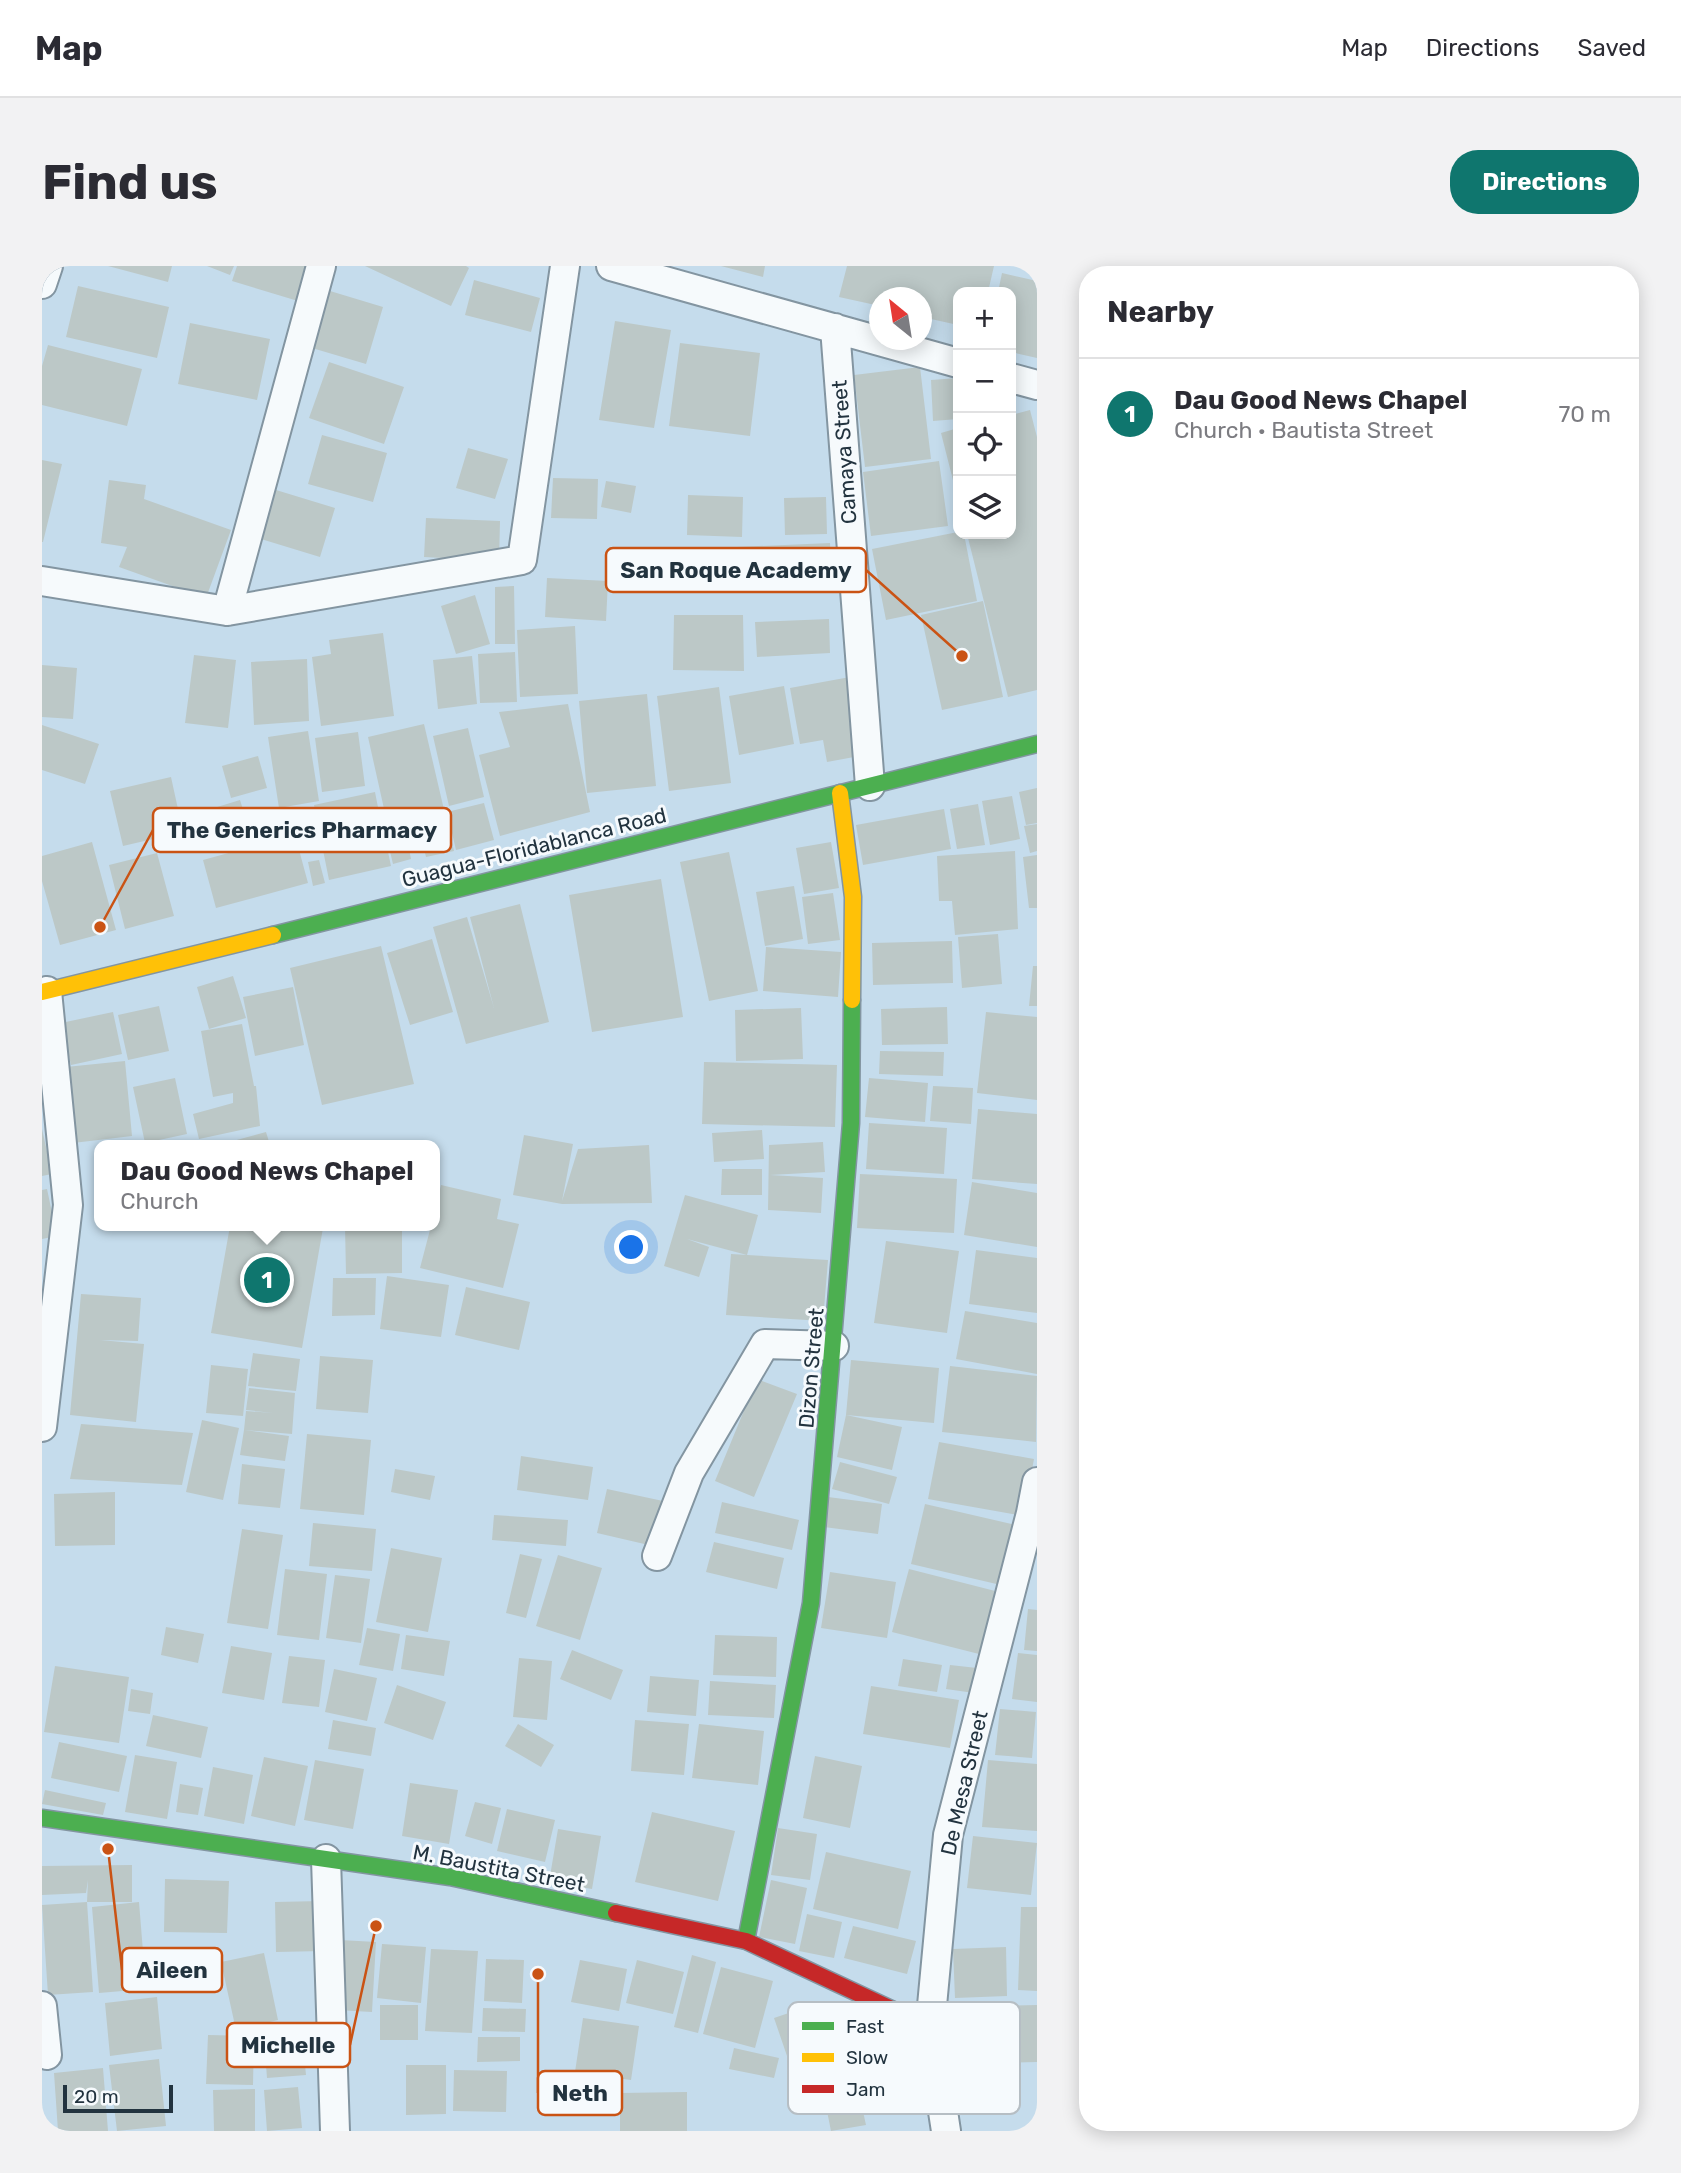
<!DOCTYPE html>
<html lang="en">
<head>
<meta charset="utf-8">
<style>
	body { margin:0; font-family:Rubik,sans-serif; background:#f2f2f3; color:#2b2b33 }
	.controls { position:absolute; right:21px; top:21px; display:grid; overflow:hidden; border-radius:14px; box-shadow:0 4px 18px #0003 }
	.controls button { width:63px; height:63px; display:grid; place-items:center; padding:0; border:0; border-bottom:2px solid #e1e1e2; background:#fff; color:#2b2b33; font:35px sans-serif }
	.compass { position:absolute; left:827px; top:21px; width:63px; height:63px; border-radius:50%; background:#fff; box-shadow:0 4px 18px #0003; rotate:330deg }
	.scale { position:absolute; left:21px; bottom:18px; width:110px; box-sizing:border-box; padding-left:7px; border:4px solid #22333f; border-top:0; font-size:19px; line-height:24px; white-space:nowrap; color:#22333f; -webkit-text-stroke:5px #f6fafd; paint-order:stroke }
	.you { position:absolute; left:590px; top:982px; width:24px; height:24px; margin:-18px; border:5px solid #fff; border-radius:50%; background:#1a73e8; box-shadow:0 0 0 10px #1a73e833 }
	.badge { display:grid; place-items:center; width:46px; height:46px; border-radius:50%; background:#0f766e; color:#fff; font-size:23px; font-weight:700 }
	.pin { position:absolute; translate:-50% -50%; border:4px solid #fff; box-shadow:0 2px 7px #0006 }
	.popup { position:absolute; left:52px; top:874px; width:346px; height:91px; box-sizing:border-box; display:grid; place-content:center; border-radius:14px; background:#fff; filter:drop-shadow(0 2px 5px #0005); font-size:23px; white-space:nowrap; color:#7c7c81 }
	.popup b { font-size:26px; color:#2b2b33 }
	.popup::after { content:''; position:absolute; left:50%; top:100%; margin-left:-14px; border:14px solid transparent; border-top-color:#fff }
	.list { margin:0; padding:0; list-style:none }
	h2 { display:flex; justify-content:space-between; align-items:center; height:91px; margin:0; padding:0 28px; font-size:30px }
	h2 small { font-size:23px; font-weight:400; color:#7c7c81 }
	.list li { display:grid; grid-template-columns:46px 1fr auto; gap:21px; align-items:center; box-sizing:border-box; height:112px; padding:0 28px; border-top:2px solid #e1e1e2 }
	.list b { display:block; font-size:26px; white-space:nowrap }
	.list p { margin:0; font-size:23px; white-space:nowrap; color:#7c7c81 }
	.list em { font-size:23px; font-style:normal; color:#7c7c81 }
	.icon { flex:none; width:38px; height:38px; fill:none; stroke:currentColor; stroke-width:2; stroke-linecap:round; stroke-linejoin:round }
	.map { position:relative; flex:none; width:995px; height:1865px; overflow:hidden; border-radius:28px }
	header { display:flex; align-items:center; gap:42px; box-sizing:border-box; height:98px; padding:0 35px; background:#fff; border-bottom:2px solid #e1e1e2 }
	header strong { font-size:33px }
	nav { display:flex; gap:38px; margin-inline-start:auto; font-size:24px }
	.intro { display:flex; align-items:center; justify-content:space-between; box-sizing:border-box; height:168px; padding:0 42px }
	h1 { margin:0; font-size:49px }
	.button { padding:18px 32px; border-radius:28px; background:#0f766e; color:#fff; font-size:24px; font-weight:700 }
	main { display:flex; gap:42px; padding:0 42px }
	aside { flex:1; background:#fff; border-radius:28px; box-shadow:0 4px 18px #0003 }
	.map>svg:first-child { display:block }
</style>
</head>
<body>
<header>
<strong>Map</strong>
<nav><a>Map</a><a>Directions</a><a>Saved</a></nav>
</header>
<div class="intro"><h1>Find us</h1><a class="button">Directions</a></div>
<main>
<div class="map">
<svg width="995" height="1865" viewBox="0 0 995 1865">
	<rect width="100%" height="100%" fill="#c5dcec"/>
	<path fill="#bcc8c7" d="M66,0H130L126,16Z
		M165,0H192L188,9Z
		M195,0H267L256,35L190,15Z
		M323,0H424L427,2L409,40Z
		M679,0H723L721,11Z
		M805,0H952L946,26H916V59L880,51V32H838V40L797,31Z
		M960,7L995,15V92L969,86V26H956Z
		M432,14L498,32L489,66L423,49Z
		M36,20L127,41L115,92L24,71Z
		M288,25L341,41L324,98L270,82Z
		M573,55L629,64L612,162L557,154Z
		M148,57L228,73L215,134L136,118Z
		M638,77L718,87L708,170L627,160Z
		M6,79L100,103L85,160L0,139V100Z
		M287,96L362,121L342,178L267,152Z
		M878,101L889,193L823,201L812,109Z
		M916,112V153L891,155L889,114Z
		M988,144L995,171V424L966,431L925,268H969V149Z
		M916,162V230H915L899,167Z
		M280,169L345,187L331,236L266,218Z
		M426,182L466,193L453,233L414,222Z
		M0,194L20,198L1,276H0Z
		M897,195L906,260L829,270L821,206Z
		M511,212L556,213L555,253L509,252Z
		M67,214L104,219L102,233L189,264L164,332L77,301L85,281L59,277Z
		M564,215L594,220L589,247L559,241Z
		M234,224L293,242L278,291L219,273Z
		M646,229L701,231L700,271L645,269Z
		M784,231L785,268L743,269L742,232Z
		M384,252L458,255L457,295L382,291Z
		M916,266V268H922L935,335L844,354L830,283Z
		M788,277L790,319L675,325L673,282Z
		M505,312L566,315L564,355L503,351Z
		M472,320L473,378H453V321Z
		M433,329L448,378L414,388L399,340Z
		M941,335L961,431L900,444L879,349Z
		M632,349H701L702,405L631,404Z
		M787,353L788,387L715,391L713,356Z
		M533,360L536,428L478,431L475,364Z
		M341,367L352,450L279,460L270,391L289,388L287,374Z
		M473,386L475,436L438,437L436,388Z
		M152,389L194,394L186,462L143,457Z
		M430,390L435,438L396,443L391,394Z
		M265,393L267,455L212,459L209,396Z
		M0,399L35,402L31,453L0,451Z
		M808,411L823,489L785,496L781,474L758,478L748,422Z
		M742,420L752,478L697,489L687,430Z
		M677,421L689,517L627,525L615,430Z
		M605,428L614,520L545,527L537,435Z
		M526,438L548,546L458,570L437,489L468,481L457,446Z
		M382,458L403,548L361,558L363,571L349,574L326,471Z
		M0,459L57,478L43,518L0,504Z
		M426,462L442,531L407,540L391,470Z
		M266,465L277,535L237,542L226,471Z
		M316,466L323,520L280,526L273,472Z
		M216,490L225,522L189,532L180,500Z
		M129,511L141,566L81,580L68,525Z
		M995,522V557L984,559L977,526Z
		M333,526L341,567L281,579L272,539Z
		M970,530L978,573L948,579L940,535Z
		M198,534L210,572L161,587L149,549Z
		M442,537L452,574L414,584L405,546Z
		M936,538L943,579L915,583L908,543Z
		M902,543L909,583L821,599L814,559Z
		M404,550L412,585L384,591L376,557Z
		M995,558V585L988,587L982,560Z
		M253,569L266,617L174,642L161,594Z
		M343,572L349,600L287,614L281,584Z
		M365,573L369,593L351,598L346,577Z
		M50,576L74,664L18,679L0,615V590Z
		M789,576L797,622L762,628L754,582Z
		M973,585L976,663L913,669L910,635H897L895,590Z
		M687,586L716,725L667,735L638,596Z
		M115,587L132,650L83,663L67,599Z
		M995,589V642H987L981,591Z
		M277,594L283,617L271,620L266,596Z
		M619,613L641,751L550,766L527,629Z
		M752,620L761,673L723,680L714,626Z
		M791,627L798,674L766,678L760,631Z
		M478,638L507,756L424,778L391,661L425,651L452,742L428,651Z
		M956,668L960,718L920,722L916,671Z
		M390,673L411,746L368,759L345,687Z
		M910,675L911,717L831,719L830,677Z
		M339,680L372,818L280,839L248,702Z
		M724,681L799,686L796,731L721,725Z
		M991,700H995V740H987Z
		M191,710L204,752L167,763L155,721Z
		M251,721L262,779L213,790L201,731Z
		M117,740L127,785L86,794L76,749Z
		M905,741L906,778L840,779L839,743Z
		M759,742L761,793L694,795L693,744Z
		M71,746L80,788L29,799L19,757Z
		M944,746L995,751V834L935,827Z
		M200,758L212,820H214L218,860L157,873L151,848L191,837V827L171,831L159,765Z
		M838,785L902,786L901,810L837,808Z
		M83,795L90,870L31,877L24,801Z
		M662,796L795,799L793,861L660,858Z
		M133,812L145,868L103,877L91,821Z
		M827,812L886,817L883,856L823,851Z
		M891,820L931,822L929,858L888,855Z
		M936,843L995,848V918L930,913Z
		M827,857L905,862L902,908L824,903Z
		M0,863L10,908L0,910Z
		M720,864L722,893L672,896L670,867Z
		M224,866L228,879H180V878Z
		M482,869L531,878L520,935L536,883L607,879L610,937L520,938L471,929Z
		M781,876L783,906L728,909L781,912L779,947L726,944L727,879Z
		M680,903H720V929H679Z
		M818,908L915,913L912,967L815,962Z
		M930,916L995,927V981L922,969Z
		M399,919L459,933L455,953L477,958L461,1022L378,1002L389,960H393V943Z
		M5,923L15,970L0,973V924Z
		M643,929L716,949L705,989L645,973L667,981L657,1011L622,1000Z
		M188,960H268L281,962L260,1082L169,1067Z
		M303,960H360V1007L304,1008Z
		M844,975L917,985L905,1067L832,1057Z
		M934,984L995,992V1047L927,1038Z
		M689,988L786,994L781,1055L684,1049Z
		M345,1010L407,1019L399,1071L338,1063Z
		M291,1012H334L333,1049L290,1050Z
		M424,1021L488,1036L477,1084L413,1069Z
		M39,1028L99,1032L96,1075L58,1074L102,1078L94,1156L28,1149Z
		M923,1045L995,1057V1108L914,1093Z
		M211,1087L258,1093L254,1125L206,1120Z
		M278,1090L331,1094L326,1147L274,1143Z
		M809,1094L897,1102L892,1157L804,1149Z
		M169,1099L206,1103L201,1150L164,1147Z
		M908,1100L995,1110L994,1176L900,1166Z
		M715,1113L755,1128L712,1231L673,1215Z
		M207,1122L253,1127L250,1168L202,1164L204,1145L231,1147L204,1144Z
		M804,1149L860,1161L850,1204L795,1191Z
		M160,1154L197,1162L181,1234L144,1226Z
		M39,1158L151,1167L140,1219L28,1213Z
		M202,1164L247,1170L243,1195L198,1189Z
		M265,1168L329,1174L322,1249L258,1243Z
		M897,1176L992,1193L981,1250L886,1233Z
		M479,1190L551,1201L546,1234L475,1224Z
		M798,1196L855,1211L847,1238L790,1223Z
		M200,1198L243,1203L238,1242L196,1238Z
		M353,1203L393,1210L388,1234L349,1226Z
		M565,1223L621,1235L611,1280L555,1267Z
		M73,1226V1279L13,1280L12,1228Z
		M786,1231L840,1238L836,1268L782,1261Z
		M680,1236L757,1254L750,1284L673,1267Z
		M883,1238L978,1260L963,1320L869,1298Z
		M452,1249L526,1254L524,1280L450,1274Z
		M271,1257L334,1263L330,1305L267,1300Z
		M200,1263L241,1269L226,1363L185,1357Z
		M672,1276L742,1292L735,1323L664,1306Z
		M349,1282L400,1292L386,1366L334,1356Z
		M478,1288L500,1293L484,1352L464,1347Z
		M516,1289L560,1302L538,1374L494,1360Z
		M243,1303L285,1308L277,1374L235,1369Z
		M867,1303L961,1327L945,1390L850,1366Z
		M788,1306L854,1316L845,1372L779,1362Z
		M293,1309L328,1313L319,1377L284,1372Z
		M986,1343L995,1344V1385L982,1384Z
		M124,1361L162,1368L156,1397L119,1389Z
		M325,1362L358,1368L351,1405L317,1399Z
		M364,1369L408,1375L402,1410L359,1403Z
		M673,1369L735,1371L734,1411L671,1409Z
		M189,1380L230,1387L222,1434L180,1427Z
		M530,1384L581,1404L569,1434L518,1413Z
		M976,1387L995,1389V1436L970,1433Z
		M247,1390L283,1394L277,1441L240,1437Z
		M477,1392L510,1395L505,1454L471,1451Z
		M861,1393L900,1399L895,1426L856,1420Z
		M908,1399L935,1402L932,1427L904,1423Z
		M13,1400L87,1411L77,1477L2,1466Z
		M292,1403L335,1412L325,1455L283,1446Z
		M608,1410L657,1414L654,1450L605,1446Z
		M668,1415L734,1419L732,1452L666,1449Z
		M355,1419L404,1436L391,1474L342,1457Z
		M829,1420L917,1434L908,1482L821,1468Z
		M89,1423L111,1427L108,1448L86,1445Z
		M958,1443L994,1446L990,1492L953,1489Z
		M111,1449L166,1461L159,1492L104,1480Z
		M291,1454L334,1462L329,1490L286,1483Z
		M593,1454L647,1458L642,1509L589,1505Z
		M476,1458L512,1479L499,1501L463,1480Z
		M657,1458L722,1465L716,1519L650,1512Z
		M17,1476L85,1490L77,1526L9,1512Z
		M93,1489L135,1496L125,1553L83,1546Z
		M773,1490L820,1500L808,1562L761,1552Z
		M222,1491L266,1500L253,1560L209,1550Z
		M273,1494L322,1503L311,1563L262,1554Z
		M946,1494L995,1498V1565L940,1561Z
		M171,1501L211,1509L202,1558L162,1550Z
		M368,1517L416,1524L407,1578L360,1570Z
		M138,1518L161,1522L156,1549L134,1546Z
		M3,1524L64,1537L61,1549L0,1538Z
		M433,1536L459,1542L450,1578L423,1570Z
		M465,1543L513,1554L503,1596L455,1585Z
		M610,1546L693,1565L676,1635L593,1616Z
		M736,1562L775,1568L768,1614L729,1609Z
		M516,1563L559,1570L550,1623L507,1616Z
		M931,1570L995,1577L989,1629L925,1622Z
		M784,1586L869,1605L856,1663L771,1643Z
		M90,1599V1636H45L46,1614L44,1627L0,1629V1600Z
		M123,1613L187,1615L185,1667L122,1666Z
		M729,1614L765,1622L753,1678L717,1671Z
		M280,1635L281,1685L234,1686L233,1636Z
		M45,1636L51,1726L6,1729L0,1639Z
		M97,1636L104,1723L57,1727L50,1641Z
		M979,1641H995V1725L976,1724Z
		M765,1648L800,1656L792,1692L757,1685Z
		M811,1660L874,1675L865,1708L802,1692Z
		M298,1674L334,1676L330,1746L294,1744Z
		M340,1678L384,1681L379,1737L335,1732Z
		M964,1681L965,1730L913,1732L911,1683Z
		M389,1683L436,1685L430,1767L383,1765Z
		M222,1687L236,1754L194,1764L179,1696Z
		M650,1689L674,1696L656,1767L632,1761Z
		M444,1693L482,1694L480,1737L442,1735Z
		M538,1694L585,1703L577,1745L529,1736Z
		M595,1694L642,1706L631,1748L584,1737Z
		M679,1701L731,1715L713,1782L661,1768Z
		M115,1731L120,1783L68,1790L63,1737Z
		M782,1735L807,1804L756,1822L732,1752Z
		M338,1739H376V1774H338Z
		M995,1739V1796L917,1798L916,1741Z
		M441,1742L484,1743L483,1766L440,1765Z
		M541,1752L597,1760L589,1814L533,1806Z
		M260,1768L264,1809L225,1812L222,1772Z
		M166,1769L212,1770L211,1819L164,1818Z
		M436,1771H478V1795L435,1796Z
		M692,1782L737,1792L732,1812L687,1803Z
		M117,1793L124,1860L75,1865L67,1799Z
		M364,1799H404V1848L364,1849Z
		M61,1802L66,1865H16L12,1807Z
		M412,1804L465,1805L464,1846L411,1845Z
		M815,1818L824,1859L789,1865L781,1825Z
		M256,1821L260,1862L225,1865L222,1824Z
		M213,1823V1865H172L171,1824Z
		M645,1826V1865H578V1827Z"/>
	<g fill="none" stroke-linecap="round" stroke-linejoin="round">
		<g stroke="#8395a1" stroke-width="32">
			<path id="street" d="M569,0L916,97
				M0,18L6,0
				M793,62L828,520
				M969,112L995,119
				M0,315L185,345L480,294L523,0
				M185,345L279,0
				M0,1161L26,939L5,725
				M615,1290L647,1207L723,1078L792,1080
				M284,1593L293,1865
				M0,1740L5,1789
				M904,1865L888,1761L906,1569L989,1247L995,1216"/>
		</g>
		<g stroke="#8395a1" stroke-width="19">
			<path id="fast" d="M231,669L995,478
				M0,1552L408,1611L574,1647
				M704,1675L769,1337L809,857L810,734"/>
		</g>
		<g stroke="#8395a1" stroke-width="19">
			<path id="slow" d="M798,527L811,631L810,734
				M0,726L231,669"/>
		</g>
		<g stroke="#8395a1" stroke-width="19">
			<path id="jam" d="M574,1647L704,1675L888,1761"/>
		</g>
		<use href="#street" stroke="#f6fafc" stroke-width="28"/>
		<use href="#fast" stroke="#4caf50" stroke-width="16"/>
		<use href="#slow" stroke="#ffc107" stroke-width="16"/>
		<use href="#jam" stroke="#c62828" stroke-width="16"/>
	</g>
	<g text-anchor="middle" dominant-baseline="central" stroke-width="6" stroke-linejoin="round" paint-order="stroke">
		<g font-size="21" fill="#22333f" stroke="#f6fafd">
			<text transform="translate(802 186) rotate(-94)">Camaya Street</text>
			<text transform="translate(492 581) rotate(-14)">Guagua-Floridablanca Road</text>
			<text transform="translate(769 1102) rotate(-85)">Dizon Street</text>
			<text transform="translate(922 1517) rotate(-77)">De Mesa Street</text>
			<text transform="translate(457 1602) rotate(11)">M. Baustita Street</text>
		</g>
	</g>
	<rect x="746" y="1736" width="232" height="112" rx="10" fill="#f6fafd" stroke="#b6bec4" stroke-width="2"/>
	<rect x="760" y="1756" width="32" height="8" fill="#4caf50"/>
	<rect x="760" y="1787" width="32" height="9" fill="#ffc107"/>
	<rect x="760" y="1819" width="32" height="8" fill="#c62828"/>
	<g font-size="19" fill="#22333f">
		<text x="804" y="1767">Fast</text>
		<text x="804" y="1798">Slow</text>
		<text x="804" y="1830">Jam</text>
	</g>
	<path fill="none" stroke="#ca5314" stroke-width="2.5" d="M920 390L824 304M58 661L111 564M66 1583L80 1704M334 1660L308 1779M496 1708L496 1827"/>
	<g fill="#ca5314" stroke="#f6fafd" stroke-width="2.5">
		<circle cx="920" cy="390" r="7"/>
		<circle cx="58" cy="661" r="7"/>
		<circle cx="66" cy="1583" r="7"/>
		<circle cx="334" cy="1660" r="7"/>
		<circle cx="496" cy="1708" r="7"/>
	</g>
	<g fill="#f6fafd" stroke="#ca5314" stroke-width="2.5">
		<rect x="564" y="282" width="260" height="44" rx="7"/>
		<rect x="111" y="542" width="298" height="44" rx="7"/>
		<rect x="80" y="1682" width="100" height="44" rx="7"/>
		<rect x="185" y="1757" width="123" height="44" rx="7"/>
		<rect x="496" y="1805" width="84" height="44" rx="7"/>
	</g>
	<g font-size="23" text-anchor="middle" font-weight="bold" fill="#22333f">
		<text x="694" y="312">San Roque Academy</text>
		<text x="260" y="572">The Generics Pharmacy</text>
		<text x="130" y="1712">Aileen</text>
		<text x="246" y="1787">Michelle</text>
		<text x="538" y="1835">Neth</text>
	</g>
</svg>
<div class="controls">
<button>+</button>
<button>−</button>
<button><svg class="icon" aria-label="locate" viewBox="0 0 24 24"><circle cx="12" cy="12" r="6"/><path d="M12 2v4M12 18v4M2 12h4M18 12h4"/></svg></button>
<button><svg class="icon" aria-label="layers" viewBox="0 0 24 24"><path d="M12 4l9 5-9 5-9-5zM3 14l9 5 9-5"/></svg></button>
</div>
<svg class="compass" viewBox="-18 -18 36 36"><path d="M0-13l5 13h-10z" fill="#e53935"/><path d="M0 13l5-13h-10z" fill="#7c7c81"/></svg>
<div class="scale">20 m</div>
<div class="you"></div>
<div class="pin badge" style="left:225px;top:1014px">1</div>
<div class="popup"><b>Dau Good News Chapel</b>Church</div>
</div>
<aside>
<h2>Nearby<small></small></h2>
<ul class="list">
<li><span class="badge">1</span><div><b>Dau Good News Chapel</b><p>Church · Bautista Street</p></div><em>70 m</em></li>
</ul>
</aside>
</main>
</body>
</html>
